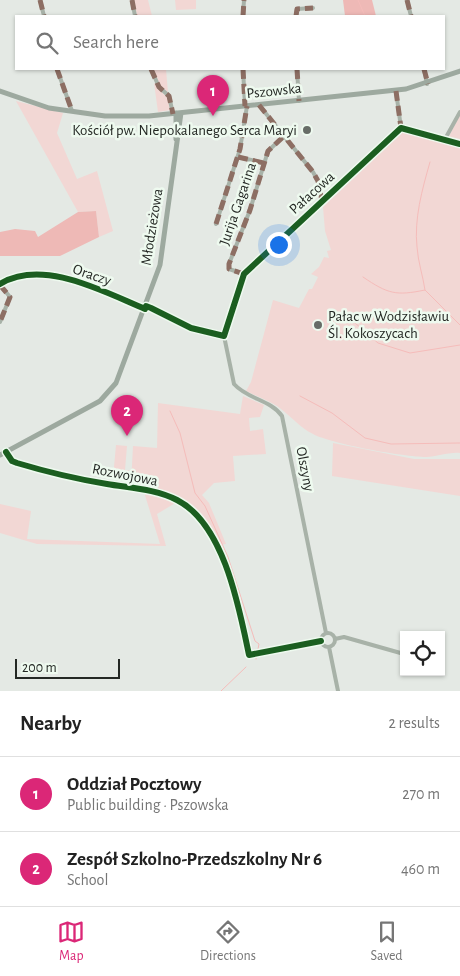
<!DOCTYPE html>
<html lang="en">
<head>
<meta charset="utf-8">
<style>
	body { margin:0; font-family:"Alegreya Sans",sans-serif; background:#f6f6f6; color:#222 }
	.controls { position:absolute; right:15px; bottom:15px; display:grid; overflow:hidden; border-radius:0px; box-shadow:0 1px 4px #0004 }
	.controls button { width:45px; height:45px; display:grid; place-items:center; padding:0; border:0; border-bottom:1px solid #e0e0e0; background:#fff; color:#222; font:25px sans-serif }
	.scale { position:absolute; left:15px; bottom:12px; width:105px; box-sizing:border-box; padding-left:5px; border:2px solid #242824; border-top:0; font-size:14px; line-height:18px; white-space:nowrap; color:#242824; -webkit-text-stroke:4px #eefaef; paint-order:stroke }
	.you { position:absolute; left:278px; top:244px; width:18px; height:18px; margin:-12px; border:4px solid #fff; border-radius:50%; background:#1a73e8; box-shadow:0 0 0 8px #1a73e833 }
	.badge { display:grid; place-items:center; width:32px; height:32px; border-radius:50%; background:#db2777; color:#fff; font-size:16px; font-weight:700 }
	.pin { position:absolute; translate:-50% -41px; filter:drop-shadow(0 1px 2px #0008) }
	.pin::after { content:''; position:absolute; top:26px; width:18px; height:15px; background:inherit; clip-path:polygon(0 0,100% 0,50% 100%) }
	.list { margin:0; padding:0; list-style:none }
	h2 { display:flex; justify-content:space-between; align-items:center; height:65px; margin:0; padding:0 20px; font-size:21px }
	h2 small { font-size:16px; font-weight:400; color:#767676 }
	.list li { display:grid; grid-template-columns:32px 1fr auto; gap:15px; align-items:center; box-sizing:border-box; height:75px; padding:0 20px; border-top:1px solid #e0e0e0 }
	.list b { display:block; font-size:19px; white-space:nowrap }
	.list p { margin:0; font-size:16px; white-space:nowrap; color:#767676 }
	.list em { font-size:16px; font-style:normal; color:#767676 }
	.icon { flex:none; width:28px; height:28px; fill:none; stroke:currentColor; stroke-width:2; stroke-linecap:round; stroke-linejoin:round }
	.map { position:relative; flex:none; width:460px; height:691px; overflow:hidden }
	.search { position:absolute; background:#fff; box-shadow:0 1px 4px #0004; left:15px; right:15px; top:15px; height:55px; display:flex; align-items:center; gap:12px; box-sizing:border-box; padding:0 18px; border-radius:0px; color:#767676; font-size:19px }
	.sheet { height:215px; background:#fff }
	nav { display:flex; justify-content:space-around; align-items:center; box-sizing:border-box; height:70px; border-top:1px solid #e0e0e0; background:#fff; font-size:14px; color:#767676 }
	nav a { display:grid; justify-items:center; gap:2px }
	nav .on { color:#db2777 }
	.map>svg:first-child { display:block }
</style>
</head>
<body>
<div class="map">
<svg width="460" height="691" viewBox="0 0 460 691">
	<rect width="100%" height="100%" fill="#e4e9e4"/>
	<path fill="#f2d7d4" d="M134,0H148L152,16H137Z
		M175,0H196V9L176,10Z
		M153,69H166L168,93L160,85Z
		M154,83L168,99L170,110L158,112Z
		M16,101L63,113L57,133L77,179L97,171L113,231L99,237L96,211L78,212Z
		M460,115V142L448,138Z
		M403,132L460,146V453C448,452 437,457 426,457C405,457 331,444 313,434C299,427 290,415 277,406C267,400 256,396 246,391L251,382L273,300L299,308L309,289H312L318,277L311,274L319,267L324,257L329,258L327,251L331,250L325,231L323,207Z
		M243,396L264,405L260,417L249,418L250,431L263,429L266,454L233,456L235,481L214,483L202,495L209,503L226,544L220,545C198,500 177,495 131,484L133,446L157,448L158,403L240,414Z
		M333,443L414,459H460V496L332,476Z
		M116,445L127,446L125,470H129V480L113,478Z
		M144,492L177,502L157,514L166,546L37,544L0,533V504L31,511L27,539L160,544Z"/>
	<path fill="#eeb9b6" d="M343,0H372L376,16H345Z
		M96,211L99,237L60,256H0V232L15,229L35,231L38,237L78,212Z"/>
	<g fill="none" stroke-linecap="round" stroke-linejoin="round">
		<path stroke="#f5bcba" stroke-width="1" d="M358,0L365,16
			M363,277C388,294 396,296 425,290L460,325
			M425,290C423,276 418,262 417,247C414,219 422,190 430,162
			M347,316L378,343L410,353L460,345
			M300,396L332,413L365,438L391,444L460,443
			M170,411L180,433L195,493L205,506L228,557L255,641L259,644L258,649
			M256,659V658
			M221,691L246,667"/>
		<path stroke="#a8b2a8" stroke-width="4" d="M40,0L44,16
			M132,0L135,16
			M407,0L411,16
			M243,16L244,0
			M296,16L297,9L313,8
			M57,69L72,111
			M151,69L159,87L169,96L173,114
			M243,69L245,106
			M297,69L299,101
			M424,69L427,84
			M396,91L401,128
			M259,105L313,172L318,181L322,201
			M401,128L460,144
			M445,139L460,112
			M238,157L264,163
			M216,224L240,149L247,106
			M244,274L229,269V264L250,210L268,151L284,136
			M0,284C43,258 104,291 144,309
			M0,285L10,297L0,322
			M146,306L191,328L224,336
			M224,336L234,384C247,399 271,400 282,416L326,633
			M224,336L244,274L401,128
			M6,452L12,461L17,463C47,472 76,479 107,484C130,488 156,489 177,500C224,524 239,607 249,655L321,641
			M321 640a7 7 0 1 1 14 0a7 7 0 1 1-14 0Z
			M335,639L344,637L404,654
			M329,647L338,691"/>
		<path stroke="#9da99f" stroke-width="5" d="M0,91L49,108L105,116H149L406,89L460,71
			M176,113V139
			M0,455L100,401L116,383L160,265L181,113"/>
		<path stroke="#8d6e63" stroke-width="5" stroke-dasharray="10 5" stroke-linecap="butt" d="M40,0L44,16
			M132,0L135,16
			M407,0L411,16
			M243,16L244,0
			M296,16L297,9L313,8
			M57,69L72,111
			M151,69L159,87L169,96L173,114
			M243,69L245,106
			M297,69L299,101
			M424,69L428,84
			M396,91L401,128L397,131
			M259,105L313,172L318,181L322,201
			M238,157L264,163
			M216,224L240,149L247,106
			M244,274L229,269V264L250,210L268,151L284,136
			M0,285L10,297L0,322"/>
		<g stroke="#eefaef" stroke-width="9">
			<path id="cycleway" d="M0,284C43,258 104,292 145,309L146,306L151,308L191,328L224,336L244,274L401,128L460,144
				M6,452L12,461L17,463C47,472 76,479 107,484C130,488 156,489 177,500C224,524 239,607 249,655L321,641"/>
		</g>
		<use href="#cycleway" stroke="#1b5e20" stroke-width="6"/>
	</g>
	<g fill="#676c67" stroke="#eefaef" stroke-width="2">
		<circle cx="307" cy="130" r="5"/>
		<circle cx="318" cy="325" r="5"/>
	</g>
	<g text-anchor="middle" dominant-baseline="central" stroke-width="5" stroke-linejoin="round" paint-order="stroke">
		<g font-size="15" fill="#242824" stroke="#eefaef">
			<text transform="translate(274 91) rotate(-6)">Pszowska</text>
			<text transform="translate(312 193) rotate(-42)">Pałacowa</text>
			<text transform="translate(238 204) rotate(-71)">Jurija Gagarina</text>
			<text transform="translate(152 227) rotate(-81)">Młodzieżowa</text>
			<text transform="translate(92 275) rotate(19)">Oraczy</text>
			<text transform="translate(305 469) rotate(79)">Olszyny</text>
			<text transform="translate(125 475) rotate(11)">Rozwojowa</text>
		</g>
		<g font-size="15" fill="#242824" stroke="#eefaef" text-anchor="end">
			<text x="297" y="130">Kościół pw. Niepokalanego Serca Maryi</text>
			<text x="328" y="316" text-anchor="start">Pałac w Wodzisławiu<tspan x="328" dy="17">Śl. Kokoszycach</tspan></text>
		</g>
	</g>
</svg>
<div class="controls">
<button><svg class="icon" aria-label="locate" viewBox="0 0 24 24"><circle cx="12" cy="12" r="6"/><path d="M12 2v4M12 18v4M2 12h4M18 12h4"/></svg></button>
</div>
<div class="scale">200 m</div>
<div class="you"></div>
<div class="pin badge" style="left:213px;top:116px">1</div>
<div class="pin badge" style="left:127px;top:436px">2</div>
<div class="search"><svg class="icon" aria-label="search" viewBox="0 0 24 24"><circle cx="10" cy="10" r="6"/><path d="M15 15l6 6"/></svg>Search here</div>
</div>
<section class="sheet">
<h2>Nearby<small>2 results</small></h2>
<ul class="list">
<li><span class="badge">1</span><div><b>Oddział Pocztowy</b><p>Public building · Pszowska</p></div><em>270 m</em></li>
<li><span class="badge">2</span><div><b>Zespół Szkolno-Przedszkolny Nr 6</b><p>School</p></div><em>460 m</em></li>
</ul>
</section>
<nav>
<a class="on"><svg class="icon" aria-label="map" viewBox="0 0 24 24"><path d="M3 6l6-2 6 2 6-2v14l-6 2-6-2-6 2zM9 4v14M15 6v14"/></svg>Map</a>
<a><svg class="icon" aria-label="directions" viewBox="0 0 24 24"><path d="M12 3l9 9-9 9-9-9zM9 14v-3h6M13 9l2 2-2 2"/></svg>Directions</a>
<a><svg class="icon" aria-label="saved" viewBox="0 0 24 24"><path d="M7 4h10v16l-5-4-5 4z"/></svg>Saved</a>
</nav>
</body>
</html>
